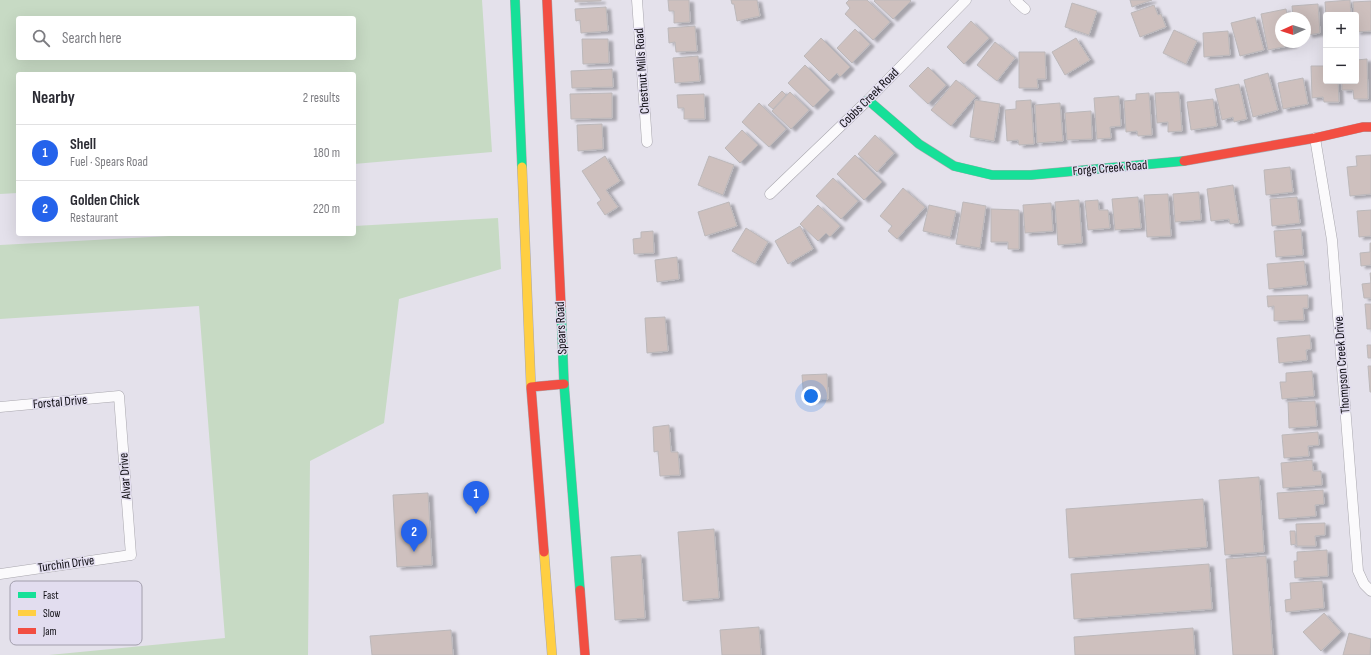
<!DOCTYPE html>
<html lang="en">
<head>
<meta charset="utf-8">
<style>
	body { margin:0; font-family:"Sofia Sans Condensed",sans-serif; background:#f2f2f3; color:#2b2b33 }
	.controls { position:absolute; right:12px; top:12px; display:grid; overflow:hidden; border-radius:4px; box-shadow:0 4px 16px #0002 }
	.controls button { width:36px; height:36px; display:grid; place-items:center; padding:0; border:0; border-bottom:1px solid #e1e1e2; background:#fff; color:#2b2b33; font:20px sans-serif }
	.compass { position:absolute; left:1275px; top:12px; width:36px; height:36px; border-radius:50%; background:#fff; box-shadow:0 4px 16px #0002; rotate:267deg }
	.you { position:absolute; left:811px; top:396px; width:14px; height:14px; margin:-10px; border:3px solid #fff; border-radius:50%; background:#1a73e8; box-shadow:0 0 0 6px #1a73e833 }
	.badge { display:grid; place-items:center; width:26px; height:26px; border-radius:50%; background:#2563eb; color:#fff; font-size:13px; font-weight:700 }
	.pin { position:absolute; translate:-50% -33px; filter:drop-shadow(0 1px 2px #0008) }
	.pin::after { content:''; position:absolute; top:21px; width:14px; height:12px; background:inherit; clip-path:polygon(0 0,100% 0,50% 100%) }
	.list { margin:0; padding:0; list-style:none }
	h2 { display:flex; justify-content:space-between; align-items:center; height:52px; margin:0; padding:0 16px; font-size:17px }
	h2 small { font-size:13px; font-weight:400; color:#7c7c81 }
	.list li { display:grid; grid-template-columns:26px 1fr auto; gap:12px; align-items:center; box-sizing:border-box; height:56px; padding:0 16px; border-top:1px solid #e1e1e2 }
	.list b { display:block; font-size:15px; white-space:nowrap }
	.list p { margin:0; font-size:13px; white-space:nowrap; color:#7c7c81 }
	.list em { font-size:13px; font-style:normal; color:#7c7c81 }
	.icon { flex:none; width:22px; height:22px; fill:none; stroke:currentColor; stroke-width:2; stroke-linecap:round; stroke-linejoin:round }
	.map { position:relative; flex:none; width:1371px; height:655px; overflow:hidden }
	.search { position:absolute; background:#fff; box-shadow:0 4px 16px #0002; left:16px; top:16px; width:340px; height:44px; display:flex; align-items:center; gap:10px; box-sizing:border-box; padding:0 14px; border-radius:4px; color:#7c7c81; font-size:15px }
	.panel { position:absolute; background:#fff; box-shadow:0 4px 16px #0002; left:16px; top:72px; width:340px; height:164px; border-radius:4px }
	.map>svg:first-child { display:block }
</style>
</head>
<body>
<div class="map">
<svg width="1371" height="655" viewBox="0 0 1371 655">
	<defs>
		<filter id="shadow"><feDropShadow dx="4.5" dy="2.5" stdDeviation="1" flood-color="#0004"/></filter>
	</defs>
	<rect width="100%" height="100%" fill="#e4e1eb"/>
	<path fill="#c7dac4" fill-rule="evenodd" d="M0,0H482L492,152L354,164V74H18V193L0,194ZM18,18H354V58H18Z
		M498,218L501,269L399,299L384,423L310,461L308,655H49L225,638L199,306L0,319V245L207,234H354V226Z"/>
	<path fill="#cec0be" stroke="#bcb8ba" filter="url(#shadow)" d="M575,0H601V1L575,2Z
		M668,0H689L690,22L674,23V11H669Z
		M731,0H757L760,16L737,21L734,4H732Z
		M849,0H867L890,22L873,40L845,14L850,8L846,3Z
		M875,0H910L911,1L893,19L874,1Z
		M1130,0H1152L1132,7Z
		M1350,0L1351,15H1326V19L1325,2Z
		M1371,1V31L1356,32V15H1354L1353,2Z
		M1072,3L1097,11L1089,35L1065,27Z
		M1318,4L1320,33L1308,35L1307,26L1305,27V18H1293L1292,6Z
		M1154,5L1158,15L1161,14L1166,27L1140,37L1131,13Z
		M606,7L608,31L581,33L580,20L576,21L575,9Z
		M1286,9L1288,18H1281V42H1292L1293,45L1268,50L1261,14Z
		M1255,17L1264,50L1240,56L1231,23Z
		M971,21L989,38L964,64L947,47Z
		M695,26L697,51L676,52L675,42L669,43L668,28Z
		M855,29L870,44L852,63L837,48Z
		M1174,30L1197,41L1186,64L1163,53Z
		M1228,31L1230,55L1204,57L1203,33Z
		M821,38L850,67L840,77L837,73L829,81L804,56Z
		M1076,38L1090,60L1065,75L1052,52Z
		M582,39H608L609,63L583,64Z
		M995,42L1015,58L997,81L977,65Z
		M1019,52H1045L1046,79H1037L1038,88H1019Z
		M698,56L700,81L675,83L673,58Z
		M1367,59L1368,99H1354L1353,90H1342V81H1356V60Z
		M805,65L830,90L813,107L788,83Z
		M1311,66H1326V81H1338L1339,102H1324L1323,97L1312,98Z
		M928,67L946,85L928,104L909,86Z
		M612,69L613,87L572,88L571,71Z
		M1268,73L1278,110L1253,117L1244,80Z
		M1303,78L1308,104L1283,109L1278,83Z
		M956,80L976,96L951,126L931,110Z
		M1239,84L1247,119L1234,122L1233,117L1222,120L1215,89Z
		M782,91L786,95L773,109L768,105Z
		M790,92L809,110L791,129L772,111Z
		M1179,92L1182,131L1168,132V122L1157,123L1155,93Z
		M612,93V118L571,119L570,94Z
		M1149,93L1152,135L1138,136L1137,131L1126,132L1124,101L1136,100V94Z
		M704,94L705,119H684V108H678L677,95Z
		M1119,96L1121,126L1110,127L1111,138L1097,139L1094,98Z
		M1213,99L1217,126L1191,130L1187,102Z
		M975,100L1000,104L994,141L970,137Z
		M1031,100L1034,144L1019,145L1018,140L1007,141L1005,110L1016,109V101Z
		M759,103L786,129L769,147L742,122Z
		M1060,103L1063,141L1037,143L1035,105Z
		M1091,111L1092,139L1067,140L1065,113Z
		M602,124L603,149L578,151L577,125Z
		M742,130L758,145L740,163L725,148Z
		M875,135L894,153L877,172L858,154Z
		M855,155L882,182L864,200L837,174Z
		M1371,155V194L1350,196L1347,167L1357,166L1356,156Z
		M605,156L620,181L606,190L618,207L605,215L597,203L601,200L582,171Z
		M709,156L734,165L723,195L698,185Z
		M1290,167L1293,192L1266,195L1264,170Z
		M833,178L858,201L841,219L816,196Z
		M1233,185L1239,223L1230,224L1229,219L1211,221L1207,189Z
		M903,188L925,207L897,239L888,231L892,226L880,216Z
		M1199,192L1201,220L1175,222L1173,194Z
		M1168,194L1171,236L1147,237L1144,195Z
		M1138,197L1141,228L1115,230L1112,199Z
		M1297,197L1300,223L1272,226L1270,199Z
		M1079,200L1082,243L1058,245L1055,202Z
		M1098,200L1099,210H1108L1110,228L1088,230L1085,201Z
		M729,202L737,226L705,236L698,212Z
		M963,202L986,206L980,248L956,244Z
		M1051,203L1053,231L1025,233L1023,205Z
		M818,205L840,226L830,237L826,233L818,241L800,224Z
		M929,205L956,211L950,237L923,231Z
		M991,209L1019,210V249H1008V242H991Z
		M1371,210V236L1359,237L1357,211Z
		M800,226L813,249L788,264L775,241Z
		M746,228L768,242L755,264L732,251Z
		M1301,229L1303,255L1276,257L1274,231Z
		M653,231L654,253L634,254L633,239L641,238V232Z
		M1370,243H1371V265L1361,266L1360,253L1370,252Z
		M677,257L679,279L657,282L655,260Z
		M1304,261L1307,285L1269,289L1267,264Z
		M1370,273H1371V298H1364L1362,284L1371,283Z
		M1308,295V308H1303L1304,320L1274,321V306L1268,307L1267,296Z
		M1365,304H1371V329H1367Z
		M665,317L668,351L647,353L645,318Z
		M1310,335L1311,349L1306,350L1307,360L1279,363L1277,338Z
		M1367,345H1371V358H1368Z
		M1368,366H1371V392H1370Z
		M1312,371L1314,396L1282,399L1280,382H1286V373Z
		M827,374L828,399L804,401L802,375Z
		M1315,401L1317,426L1289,428L1288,402Z
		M669,425L671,452H678L680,475L660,476L658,451L654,452L653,427Z
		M1318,432L1319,445L1308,446L1309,456L1284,458L1282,435Z
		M1312,460L1313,471H1321L1322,485L1283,488L1281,463Z
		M1259,477L1264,552L1225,555L1219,480Z
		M1323,490L1324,504L1315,505L1316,516L1279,519L1277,493Z
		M428,493L432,565L397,567L393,495Z
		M1203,499L1207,547L1069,558L1066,509Z
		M1325,523V535L1315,536L1316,546H1297L1296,524Z
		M714,529L719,598L683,601L678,532Z
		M1290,531H1295L1296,544L1291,545Z
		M1327,550L1328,576L1295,578L1294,561H1297V552Z
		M641,555L645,618L615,620L611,557Z
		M1266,556L1273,655H1233L1226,559Z
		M1209,564L1212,609L1074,619L1071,574Z
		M1322,581L1324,608L1286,612L1285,600L1291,599L1290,583Z
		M1324,613L1341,632L1321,651L1303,632Z
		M759,627L761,655H722L720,630Z
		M1193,628L1195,655H1075L1074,637Z
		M451,630L453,655H372L370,636Z
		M1349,633L1371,639L1370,655H1343Z"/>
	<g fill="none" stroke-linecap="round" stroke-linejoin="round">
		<g stroke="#a9a7ae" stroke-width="11">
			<path id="street" d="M637,0L647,142
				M1015,0L1025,9
				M1315,138L1332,240L1358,571L1364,584L1371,591
				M770,194L868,100L966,0
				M0,407L119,396L131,555L0,574"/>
		</g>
		<g stroke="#a9a7ae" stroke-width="10">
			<path id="fast" d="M515,0L522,167
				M868,100L919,144L954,166L992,175H1031L1184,161
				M561,307L564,384L580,590"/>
		</g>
		<g stroke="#a9a7ae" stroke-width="10">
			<path id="slow" d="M522,167L531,387
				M544,552L552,655"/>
		</g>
		<g stroke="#a9a7ae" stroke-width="10">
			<path id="jam" d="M547,0L561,307
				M1184,161L1315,138L1363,127H1371
				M531,387L544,552
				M531,387L564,384
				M580,590L585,655"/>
		</g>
		<use href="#street" stroke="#fbfafc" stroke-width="10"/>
		<use href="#fast" stroke="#16e098" stroke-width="9"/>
		<use href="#slow" stroke="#ffcf43" stroke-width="9"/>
		<use href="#jam" stroke="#f24e42" stroke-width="9"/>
	</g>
	<g text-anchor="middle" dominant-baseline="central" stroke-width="3" stroke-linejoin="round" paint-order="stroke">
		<g font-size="13" fill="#0d0c11" stroke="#e2ddef">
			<text transform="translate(642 71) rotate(-94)">Chestnut Mills Road</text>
			<text transform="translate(869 98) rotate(-45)">Cobbs Creek Road</text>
			<text transform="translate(1110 168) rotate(-5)">Forge Creek Road</text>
			<text transform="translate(561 328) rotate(-93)">Spears Road</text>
			<text transform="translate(1342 365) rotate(-94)">Thompson Creek Drive</text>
			<text transform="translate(60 402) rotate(-5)">Forstal Drive</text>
			<text transform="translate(125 476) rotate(-94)">Alvar Drive</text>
			<text transform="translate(66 564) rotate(-8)">Turchin Drive</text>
		</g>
	</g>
	<rect x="10" y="581" width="132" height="64" rx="6" fill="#e2ddef" stroke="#a29eac" stroke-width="1"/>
	<rect x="18" y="592" width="18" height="6" fill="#16e098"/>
	<rect x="18" y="610" width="18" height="6" fill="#ffcf43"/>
	<rect x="18" y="628" width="18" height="6" fill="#f24e42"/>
	<g font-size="11" fill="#0d0c11">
		<text x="43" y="599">Fast</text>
		<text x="43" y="617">Slow</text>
		<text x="43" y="635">Jam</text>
	</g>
</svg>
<div class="controls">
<button>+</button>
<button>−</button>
</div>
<svg class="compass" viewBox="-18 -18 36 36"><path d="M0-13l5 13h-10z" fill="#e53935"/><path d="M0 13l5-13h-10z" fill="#7c7c81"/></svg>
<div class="you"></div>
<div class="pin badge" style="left:476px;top:514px">1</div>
<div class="pin badge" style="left:414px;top:552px">2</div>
<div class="search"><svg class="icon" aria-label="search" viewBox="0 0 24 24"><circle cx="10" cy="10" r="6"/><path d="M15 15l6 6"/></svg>Search here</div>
<section class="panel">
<h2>Nearby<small>2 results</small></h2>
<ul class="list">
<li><span class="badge">1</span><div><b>Shell</b><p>Fuel · Spears Road</p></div><em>180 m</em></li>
<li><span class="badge">2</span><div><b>Golden Chick</b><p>Restaurant</p></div><em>220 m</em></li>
</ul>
</section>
</div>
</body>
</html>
